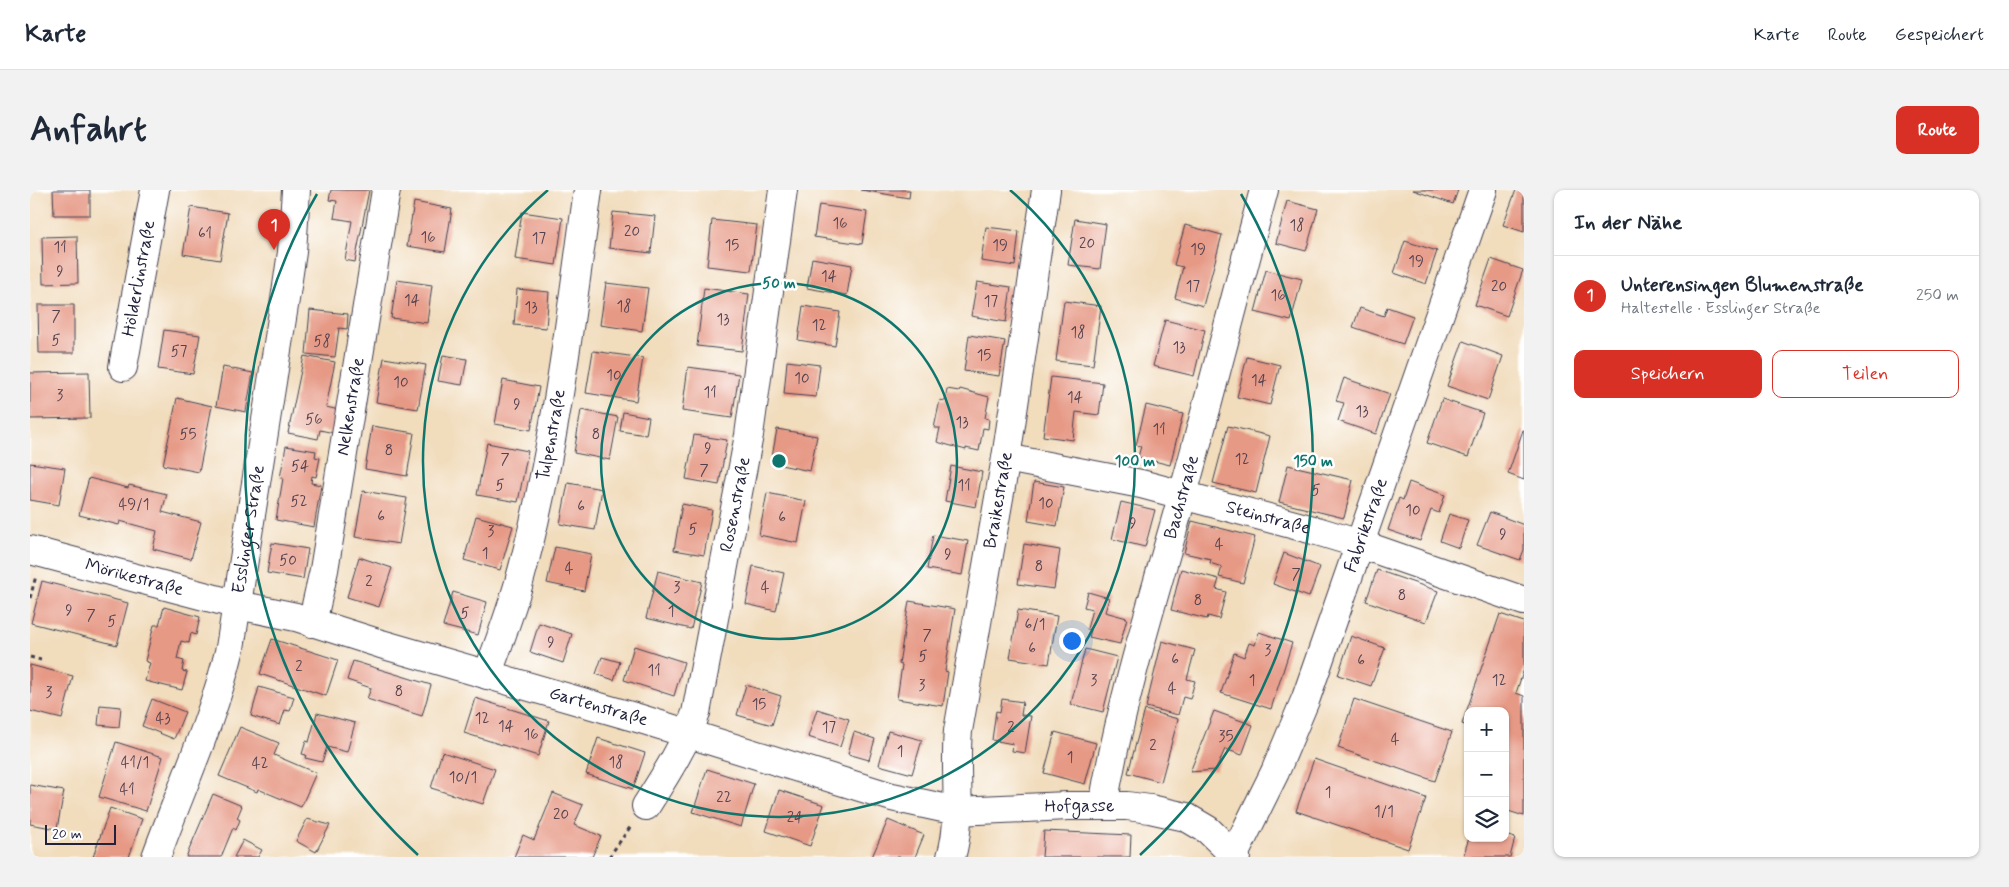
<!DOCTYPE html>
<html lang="de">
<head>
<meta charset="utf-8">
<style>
	body { margin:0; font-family:Mynerve,sans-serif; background:#f2f2f3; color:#1f2937 }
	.controls { position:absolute; right:15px; bottom:15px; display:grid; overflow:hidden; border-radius:10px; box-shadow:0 1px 4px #0004 }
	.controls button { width:45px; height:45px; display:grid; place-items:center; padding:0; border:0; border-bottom:1px solid #e0e1e3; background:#fff; color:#1f2937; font:25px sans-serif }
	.scale { position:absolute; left:15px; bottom:12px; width:71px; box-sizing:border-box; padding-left:5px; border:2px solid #22223b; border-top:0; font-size:14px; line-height:18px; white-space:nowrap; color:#22223b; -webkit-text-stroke:4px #fff; paint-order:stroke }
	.you { position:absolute; left:1041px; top:450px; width:18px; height:18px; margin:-12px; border:4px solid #fff; border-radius:50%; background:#1a73e8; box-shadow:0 0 0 8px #1a73e833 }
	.badge { display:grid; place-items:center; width:32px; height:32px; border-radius:50%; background:#d93025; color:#fff; font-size:16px; font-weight:700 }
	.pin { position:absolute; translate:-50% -41px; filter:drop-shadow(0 1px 2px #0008) }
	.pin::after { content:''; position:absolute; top:26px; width:18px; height:15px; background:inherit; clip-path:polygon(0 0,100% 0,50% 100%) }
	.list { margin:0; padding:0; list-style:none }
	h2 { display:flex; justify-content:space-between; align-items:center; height:65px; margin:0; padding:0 20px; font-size:21px }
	h2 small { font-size:16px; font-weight:400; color:#747a83 }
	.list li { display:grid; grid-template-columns:32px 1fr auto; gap:15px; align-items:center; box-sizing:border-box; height:80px; padding:0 20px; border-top:1px solid #e0e1e3 }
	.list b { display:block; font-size:19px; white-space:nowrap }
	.list p { margin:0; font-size:16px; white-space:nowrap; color:#747a83 }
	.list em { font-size:16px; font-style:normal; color:#747a83 }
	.actions { display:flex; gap:10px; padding:15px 20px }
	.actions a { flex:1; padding:11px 0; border:1px solid #d93025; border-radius:10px; text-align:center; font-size:18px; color:#d93025 }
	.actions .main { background:#d93025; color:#fff }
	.icon { flex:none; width:28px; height:28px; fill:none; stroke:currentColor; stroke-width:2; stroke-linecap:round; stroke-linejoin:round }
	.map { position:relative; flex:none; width:1494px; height:667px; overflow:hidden; border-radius:10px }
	header { display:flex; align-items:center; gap:30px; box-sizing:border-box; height:70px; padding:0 25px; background:#fff; border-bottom:1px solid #e0e1e3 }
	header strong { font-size:24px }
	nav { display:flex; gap:28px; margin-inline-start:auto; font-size:18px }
	.intro { display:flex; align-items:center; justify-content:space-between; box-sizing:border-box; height:120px; padding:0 30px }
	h1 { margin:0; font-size:35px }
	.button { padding:12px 22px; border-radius:10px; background:#d93025; color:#fff; font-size:18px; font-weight:700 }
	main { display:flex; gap:30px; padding:0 30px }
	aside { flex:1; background:#fff; border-radius:10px; box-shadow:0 1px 4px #0004 }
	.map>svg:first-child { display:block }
</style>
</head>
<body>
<header>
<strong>Karte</strong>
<nav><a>Karte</a><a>Route</a><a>Gespeichert</a></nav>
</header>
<div class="intro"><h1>Anfahrt</h1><a class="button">Route</a></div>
<main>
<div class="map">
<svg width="1494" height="667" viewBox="0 0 1494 667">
	<rect width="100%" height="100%" fill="#fff"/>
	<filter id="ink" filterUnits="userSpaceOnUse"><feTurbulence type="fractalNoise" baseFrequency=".02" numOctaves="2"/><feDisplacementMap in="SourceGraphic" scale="10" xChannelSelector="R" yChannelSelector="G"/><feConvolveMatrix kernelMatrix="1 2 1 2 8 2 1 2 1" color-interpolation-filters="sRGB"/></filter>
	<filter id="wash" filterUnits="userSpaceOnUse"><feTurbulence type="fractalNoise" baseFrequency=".0096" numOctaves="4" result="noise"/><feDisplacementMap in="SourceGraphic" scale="20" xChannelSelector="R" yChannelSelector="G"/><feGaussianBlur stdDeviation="1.12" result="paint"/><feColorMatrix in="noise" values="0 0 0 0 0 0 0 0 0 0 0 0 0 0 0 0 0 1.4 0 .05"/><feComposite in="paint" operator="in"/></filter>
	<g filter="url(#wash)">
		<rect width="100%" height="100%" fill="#f1dcbc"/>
		<g id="blocks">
			<path fill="#e69985" d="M23,0H60V25H24Z
				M301,0H339L325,72L315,70L322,31L304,28L307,11L299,10Z
				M831,0H880L879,8Z
				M1383,0H1428L1423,14Z
				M1486,0H1494V42L1473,35Z
				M1257,11L1288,19L1276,61L1246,53Z
				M384,12L422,19L415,62L377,56Z
				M789,15L837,22L832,54L784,47Z
				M161,17L198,23L190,70L153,64Z
				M492,22L533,28L526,75L485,69Z
				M583,22L625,26L621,63L579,58Z
				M1045,29L1076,34L1070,79L1038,75Z
				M682,30L727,35L721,81L677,76Z
				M1155,35L1192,45L1173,116L1145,108L1153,77L1144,75Z
				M956,37L989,41L985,76L951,71Z
				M47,46L48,93L13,94L12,47Z
				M1375,51L1407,61L1396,94L1364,83Z
				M782,68L822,75L817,105L777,98Z
				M1461,69L1493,80L1477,126L1445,115Z
				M1236,80L1272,89L1261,131L1225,122Z
				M367,90L402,95L397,133L361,128Z
				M947,92L981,97L976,132L941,126Z
				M576,93L618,98L612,141L570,135Z
				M674,98L719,104L712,161L667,156Z
				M487,99L519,102L516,138L484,135Z
				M1034,111L1071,116L1063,175L1026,171Z
				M8,115H44V163H9Z
				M773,116L810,122L805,156L768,150Z
				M1357,117L1383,126L1373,154L1323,137L1330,118L1354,126Z
				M280,120L318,124L317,139L309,138L305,167L276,164Z
				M1135,130L1175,140L1164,186L1123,176Z
				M134,140L170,145L163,184L128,179Z
				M939,145L975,151L969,186L934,181Z
				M1433,151L1473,166L1458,210L1417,196Z
				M563,161L613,168L606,211L556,203Z
				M413,165L437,169L432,195L408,191Z
				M274,166L305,172L296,217L309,220L304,243L290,240L288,249L258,243Z
				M1217,167L1250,175L1240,215L1207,207Z
				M354,168L396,175L388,219L346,212Z
				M757,171L790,175L786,207L754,204Z
				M193,177L223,183L216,222L186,216Z
				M658,177L709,184L702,228L652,221Z
				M59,182L60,228L0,229V183Z
				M1021,187L1073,193L1069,225L1046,222L1043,250L1013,246Z
				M1314,188L1360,204L1346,244L1308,231L1314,213L1306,211Z
				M473,190L509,197L501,240L465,234Z
				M917,199L929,201L930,199L959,207L955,228L959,229L958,239L953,238L949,261L936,258V260L907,252L910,238H904L910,210L915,211Z
				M147,208L182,216L169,282L133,275Z
				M1412,209L1453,223L1438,267L1397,253Z
				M1116,215L1153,224L1140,275L1108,267L1111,256L1106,255Z
				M551,220L588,227L580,270L544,263Z
				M593,222L619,227L616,245L590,241Z
				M342,236L384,243L377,286L335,279Z
				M1198,236L1240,246L1226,303L1183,293Z
				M747,239L787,246L780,281L741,273Z
				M1493,240H1494V290L1478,284Z
				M664,245L697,250L689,295L656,289Z
				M457,253L498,261L488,312L447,305Z
				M256,256L286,261L285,267L290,268L286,287L282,286L281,293L291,295L284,337L246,330L253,288H250Z
				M0,273L35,278L29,315L0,310Z
				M1258,275L1323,290L1314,328L1249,312Z
				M921,276L952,282L946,317L915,311Z
				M59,288L98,298L99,295L137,304L132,322L171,332L161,369L123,359L127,341L90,331L89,335L49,325Z
				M1004,292L1034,297L1027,336L998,331Z
				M1379,292L1415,305L1409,323L1401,320L1390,351L1358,340L1369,308L1373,310Z
				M538,293L572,299L565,340L530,334Z
				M333,301L377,308L369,354L325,347Z
				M737,303L776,311L768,353L729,345Z
				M1091,312L1125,320L1115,357L1082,349Z
				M652,314L682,320L674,365L644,360Z
				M1460,322L1494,335V360L1490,370L1447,355Z
				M1419,324L1438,330L1429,358L1410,351Z
				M446,326L483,336L470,380L434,370Z
				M1162,331L1225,347L1213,393L1189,387L1192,377L1180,373L1181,369L1154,363Z
				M903,345L938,351L932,385L897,379Z
				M242,353L278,359L273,389L237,383Z
				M994,354L1030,360L1024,399L988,394Z
				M525,357L561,364L554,401L517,393Z
				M1254,363L1290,377L1279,407L1243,394Z
				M329,367L362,378L349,417L317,407Z
				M723,376L754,383L746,421L716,414Z
				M1151,379L1189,389L1186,399L1196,402L1189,429L1178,426L1177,429L1141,420Z
				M1347,380L1408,401L1396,432L1336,411Z
				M628,381L672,392L661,439L616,428Z
				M12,391L98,413L87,455L1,433Z
				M423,402L457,412L448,445L413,436Z
				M1058,402L1079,408L1075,422L1097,428L1090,454L1059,447L1061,440L1057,439L1062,419L1054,417Z
				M879,411L925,419L915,481L918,482L913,516L867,509L872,475L869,474Z
				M134,417L170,427L166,445L161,443L159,453L151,451L147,469L154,471L152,481L157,482L152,500L115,491L120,473L115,471L124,435H129Z
				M988,420L1027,426L1019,474L980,468Z
				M1470,424L1494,432V479L1486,503L1494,506V626L1475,620V521H1438V536L1432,534Z
				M509,433L542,444L533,473L500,462Z
				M1229,442L1262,453L1241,519L1191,503L1204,463L1214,467L1219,453L1225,455Z
				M1321,446L1355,458L1341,496L1308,485Z
				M242,449L308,470L296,506L230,484Z
				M1132,451L1165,460L1157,489L1165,491L1160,509L1153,507L1148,525L1116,517Z
				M604,456L654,472L644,506L594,490Z
				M1055,459L1087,467L1073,522L1041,514Z
				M572,467L590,472L584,490L566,484Z
				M323,471L401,495L392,526L337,509L341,498L317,490Z
				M0,475L43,486L32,529L0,521Z
				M716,495L751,506L742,535L707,525Z
				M229,497L264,507L260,521L255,520L250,535L221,526Z
				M445,508L519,531L508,566L434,543Z
				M122,509L155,522L144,549L112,536Z
				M972,509L993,512L991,525L1001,526L995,563L982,561L983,554L962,550L966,521L970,522Z
				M1324,509L1422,542L1405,591L1308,558Z
				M70,515L91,517L89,537L68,535Z
				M787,519L819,529L810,557L778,547Z
				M1115,520L1148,529L1131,592L1098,583Z
				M1184,521L1223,535L1212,565L1195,559L1186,580L1160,582Z
				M287,523L325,533L317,562L297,557L292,572L275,568L276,565L272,564L276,551L279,552Z
				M210,537L249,553L244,565L286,583L271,617L228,599L227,602L189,586Z
				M858,541L892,550L882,584L849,575Z
				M824,542L845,549L839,570L818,564Z
				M1025,542L1066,553L1055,594L1014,583Z
				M568,548L615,563L603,599L556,584Z
				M86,552L133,567L116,621L69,607Z
				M412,562L465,579L453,614L401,598Z
				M1284,569L1396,608L1378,659L1266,621Z
				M677,579L724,594L711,637L663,622Z
				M0,595L34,601L27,639L0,634Z
				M749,600L794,615L780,656L736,641Z
				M523,603L553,615L544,635L571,646L562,667H484L493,645L504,650Z
				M183,604L212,616L207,628L210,630L206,640L203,638L191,667H156Z
				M80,618L112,629L99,667H63Z
				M277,629L300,635L286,662L266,651Z
				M858,630L894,645L885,667H842Z
				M1014,641L1101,645L1100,667H1012Z
				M1475,645L1485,648L1480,667H1433L1439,648L1450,651L1451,648H1475Z
				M213,650L232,660L228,667H204Z"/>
		</g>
	</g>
	<g filter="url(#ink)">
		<use href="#blocks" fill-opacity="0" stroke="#413e4e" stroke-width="1"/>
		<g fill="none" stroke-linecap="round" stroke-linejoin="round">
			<g stroke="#413e4e" stroke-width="30">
				<g id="minor">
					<path id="s1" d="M93,177L125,0"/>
					<path id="s2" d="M976,268L1111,294L1287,341L1330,354L1494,411"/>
					<path id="s3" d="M0,360L208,415L266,427L351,454L611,529L862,607L927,621L1038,616H1097L1120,619L1156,627L1178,640L1206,667"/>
					<path id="s4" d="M282,433L294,380L356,0"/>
					<path id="s5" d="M457,485C468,456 479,426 488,396C524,267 540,132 558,0"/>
					<path id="s6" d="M616,616C635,586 654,557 666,523L719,245L753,0"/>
					<path id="s7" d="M1073,616C1091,510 1124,407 1153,304C1181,203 1207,101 1234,0"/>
					<path id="s8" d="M126,667C151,598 183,530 200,458L256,103L262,62L266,0"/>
					<path id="s9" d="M921,667C933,627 924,583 928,541L976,268L1016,0"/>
					<path id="s10" d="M1203,667L1245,582L1276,508L1453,0"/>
				</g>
			</g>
			<path stroke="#413e4e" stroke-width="3" stroke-dasharray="4 4" stroke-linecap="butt" d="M0,408L6,386
				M0,467L11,470
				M579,667L601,636"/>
			<use href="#minor" stroke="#fff" stroke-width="28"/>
		</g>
	</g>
	<g fill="none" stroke="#0f766e" stroke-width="2.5">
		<circle cx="749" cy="271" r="178"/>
		<path d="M980 0A356 356 0 1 1 518 0"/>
		<path d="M388 665A534 534 0 0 1 287 4M1211 4A534 534 0 0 1 1110 665"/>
	</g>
	<g text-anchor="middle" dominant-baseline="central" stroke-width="5" stroke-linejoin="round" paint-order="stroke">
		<g font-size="15" fill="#53404e">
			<text x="810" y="34">16</text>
			<text x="1267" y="36">18</text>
			<text x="602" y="42">20</text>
			<text x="175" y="44">61</text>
			<text x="398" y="48">16</text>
			<text x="509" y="49">17</text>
			<text x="1057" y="54">20</text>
			<text x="702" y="56">15</text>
			<text x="970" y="56">19</text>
			<text x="30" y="58">11</text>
			<text x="1168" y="60">19</text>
			<text x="1386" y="72">19</text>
			<text x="30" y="82">9</text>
			<text x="799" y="87">14</text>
			<text x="1163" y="97">17</text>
			<text x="1469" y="97">20</text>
			<text x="1248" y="106">16</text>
			<text x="382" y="111">14</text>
			<text x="961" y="112">17</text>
			<text x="594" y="117">18</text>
			<text x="501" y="118">13</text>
			<text x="26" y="127">7</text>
			<text x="693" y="130">13</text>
			<text x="789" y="136">12</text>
			<text x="1048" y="143">18</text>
			<text x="26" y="151">5</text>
			<text x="292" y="152">58</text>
			<text x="1149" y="158">13</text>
			<text x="149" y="162">57</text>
			<text x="954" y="166">15</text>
			<text x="584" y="186">10</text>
			<text x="772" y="189">10</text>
			<text x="1229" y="191">14</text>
			<text x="371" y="193">10</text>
			<text x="680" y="203">11</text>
			<text x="30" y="206">3</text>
			<text x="1045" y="208">14</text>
			<text x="487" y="215">9</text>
			<text x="1332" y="222">13</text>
			<text x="284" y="230">56</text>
			<text x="932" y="233">13</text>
			<text x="1129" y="240">11</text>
			<text x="158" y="245">55</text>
			<text x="566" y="245">8</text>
			<text x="678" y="259">9</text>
			<text x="359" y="261">8</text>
			<text x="475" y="270">7</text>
			<text x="1212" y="270">12</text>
			<text x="270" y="277">54</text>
			<text x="674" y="281">7</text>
			<text x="470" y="296">5</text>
			<text x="934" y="296">11</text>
			<text x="1286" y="301">5</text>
			<text x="269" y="312">52</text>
			<text x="1016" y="314">10</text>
			<text x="104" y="315">49/1</text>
			<text x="551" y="317">6</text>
			<text x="1383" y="321">10</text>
			<text x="351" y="327">6</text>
			<text x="752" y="328">6</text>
			<text x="1103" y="334">9</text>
			<text x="663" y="340">5</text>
			<text x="461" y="342">3</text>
			<text x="1473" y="345">9</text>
			<text x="1189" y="355">4</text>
			<text x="455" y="364">1</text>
			<text x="918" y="365">9</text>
			<text x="258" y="371">50</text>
			<text x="1009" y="377">8</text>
			<text x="539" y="379">4</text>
			<text x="1266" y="385">7</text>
			<text x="339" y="392">2</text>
			<text x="647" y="398">3</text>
			<text x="735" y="398">4</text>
			<text x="1372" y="406">8</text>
			<text x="1168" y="411">8</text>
			<text x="39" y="421">9</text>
			<text x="641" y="422">1</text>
			<text x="435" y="424">5</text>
			<text x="61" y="426">7</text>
			<text x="82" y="432">5</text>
			<text x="1005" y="435">6/1</text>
			<text x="897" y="446">7</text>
			<text x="521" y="453">9</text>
			<text x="1002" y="459">6</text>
			<text x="1238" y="461">3</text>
			<text x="893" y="467">5</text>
			<text x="1145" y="470">6</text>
			<text x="1331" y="471">6</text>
			<text x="269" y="477">2</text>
			<text x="624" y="481">11</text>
			<text x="1064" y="491">3</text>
			<text x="1222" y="491">1</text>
			<text x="1469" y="491">12</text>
			<text x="892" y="496">3</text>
			<text x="1142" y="499">4</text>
			<text x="369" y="502">8</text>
			<text x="19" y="503">3</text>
			<text x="729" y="515">15</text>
			<text x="133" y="529">43</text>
			<text x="452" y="529">12</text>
			<text x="476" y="537">14</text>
			<text x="799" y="538">17</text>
			<text x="981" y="538">2</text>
			<text x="501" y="545">16</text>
			<text x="1196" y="547">35</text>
			<text x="1365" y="550">4</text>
			<text x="1123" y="556">2</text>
			<text x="870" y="562">1</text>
			<text x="1040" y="568">1</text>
			<text x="105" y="573">41/1</text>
			<text x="586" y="573">18</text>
			<text x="230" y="574">42</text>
			<text x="433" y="588">10/1</text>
			<text x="97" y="600">41</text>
			<text x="1298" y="603">1</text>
			<text x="694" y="608">22</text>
			<text x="1354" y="622">1/1</text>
			<text x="531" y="625">20</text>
			<text x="765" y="628">24</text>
		</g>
		<g font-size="18" fill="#22223b" stroke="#fff">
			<text stroke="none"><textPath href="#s1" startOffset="90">Hölderlinstraße</textPath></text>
			<text stroke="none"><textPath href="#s4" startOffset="220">Nelkenstraße</textPath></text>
			<text stroke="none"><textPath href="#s5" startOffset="249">Tulpenstraße</textPath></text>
			<text stroke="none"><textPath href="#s7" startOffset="319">Bachstraße</textPath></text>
			<text stroke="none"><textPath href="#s9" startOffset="361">Braikestraße</textPath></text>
			<text stroke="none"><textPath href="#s6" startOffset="318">Rosenstraße</textPath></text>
			<text stroke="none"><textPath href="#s2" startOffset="269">Steinstraße</textPath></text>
			<text stroke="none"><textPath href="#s10" startOffset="358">Fabrikstraße</textPath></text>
			<text stroke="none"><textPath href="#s8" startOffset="342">Esslinger Straße</textPath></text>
			<text stroke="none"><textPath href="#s3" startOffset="108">Mörikestraße</textPath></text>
			<text stroke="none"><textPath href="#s3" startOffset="590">Gartenstraße</textPath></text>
			<text stroke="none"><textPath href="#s3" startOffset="1086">Hofgasse</textPath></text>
		</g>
	</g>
	<circle cx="749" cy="271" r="8" fill="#0f766e" stroke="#fff" stroke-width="2.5"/>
	<g font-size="15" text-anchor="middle" font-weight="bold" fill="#0f766e" stroke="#fff" stroke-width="5" stroke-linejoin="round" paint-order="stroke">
		<text x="749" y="98">50 m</text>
		<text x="1105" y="276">100 m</text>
		<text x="1283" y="276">150 m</text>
	</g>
</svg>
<div class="controls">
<button>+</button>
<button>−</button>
<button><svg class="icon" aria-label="layers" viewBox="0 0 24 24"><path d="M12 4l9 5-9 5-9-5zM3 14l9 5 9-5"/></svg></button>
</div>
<div class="scale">20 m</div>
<div class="you"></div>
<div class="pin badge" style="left:244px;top:60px">1</div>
</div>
<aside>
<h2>In der Nähe<small></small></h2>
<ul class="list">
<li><span class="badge">1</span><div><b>Unterensingen Blumenstraße</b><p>Haltestelle · Esslinger Straße</p></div><em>250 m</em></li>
</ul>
<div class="actions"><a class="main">Speichern</a><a>Teilen</a></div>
</aside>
</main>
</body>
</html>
